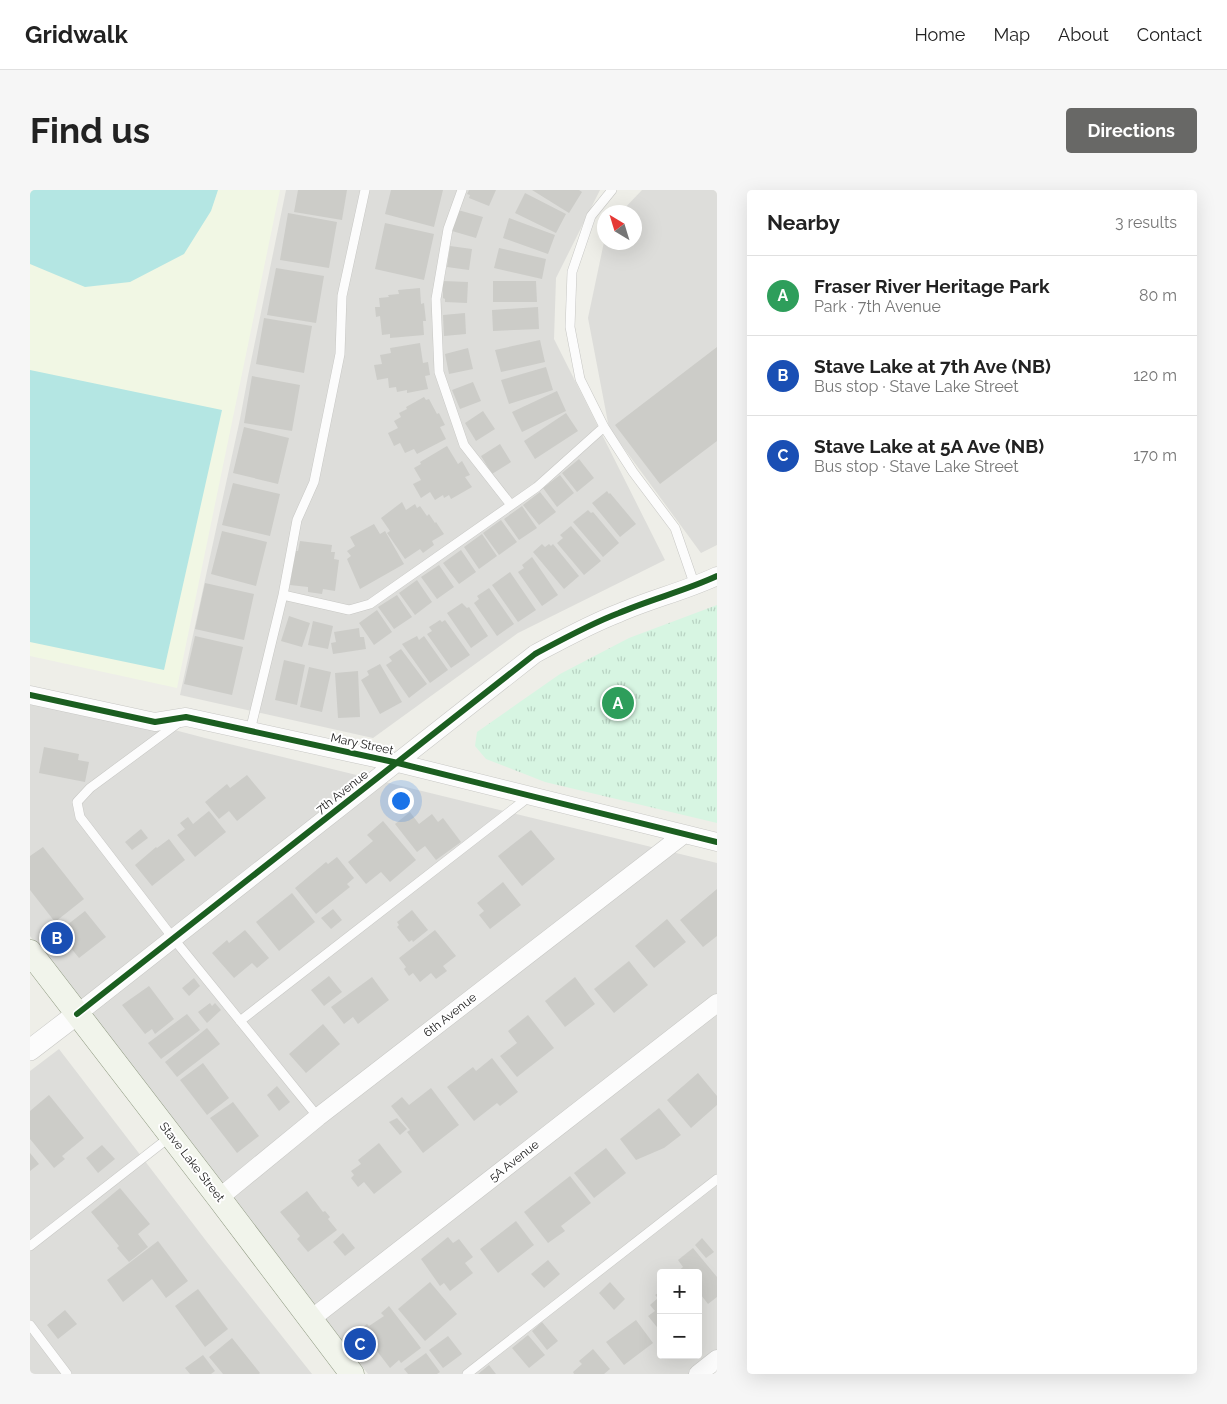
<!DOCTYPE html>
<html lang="en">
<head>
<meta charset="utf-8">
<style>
	body { margin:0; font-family:Raleway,sans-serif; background:#f6f6f6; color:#222 }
	.controls { position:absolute; right:15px; bottom:15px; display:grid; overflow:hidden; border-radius:5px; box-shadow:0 5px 20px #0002 }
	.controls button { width:45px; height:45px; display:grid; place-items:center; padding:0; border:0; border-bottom:1px solid #e0e0e0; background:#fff; color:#222; font:25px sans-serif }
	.compass { position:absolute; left:567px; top:15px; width:45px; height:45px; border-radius:50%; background:#fff; box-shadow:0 5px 20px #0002; rotate:322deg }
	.you { position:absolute; left:370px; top:610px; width:18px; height:18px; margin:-12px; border:4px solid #fff; border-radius:50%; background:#1a73e8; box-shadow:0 0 0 8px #1a73e833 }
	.badge { display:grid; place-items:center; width:32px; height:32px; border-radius:50%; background:#686866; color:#fff; font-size:16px; font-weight:700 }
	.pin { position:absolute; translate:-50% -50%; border:2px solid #fff; box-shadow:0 1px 5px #0006 }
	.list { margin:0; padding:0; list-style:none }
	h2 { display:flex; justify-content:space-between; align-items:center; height:65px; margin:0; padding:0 20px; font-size:21px }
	h2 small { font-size:16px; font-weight:400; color:#767676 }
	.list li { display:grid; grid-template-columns:32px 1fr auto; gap:15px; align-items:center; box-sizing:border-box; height:80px; padding:0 20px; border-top:1px solid #e0e0e0 }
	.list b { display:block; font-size:19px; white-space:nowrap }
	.list p { margin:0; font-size:16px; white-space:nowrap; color:#767676 }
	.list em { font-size:16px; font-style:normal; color:#767676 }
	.map { position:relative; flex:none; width:687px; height:1184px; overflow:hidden; border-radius:5px }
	header { display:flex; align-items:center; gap:30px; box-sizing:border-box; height:70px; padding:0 25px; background:#fff; border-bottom:1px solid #e0e0e0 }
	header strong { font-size:24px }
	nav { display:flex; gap:28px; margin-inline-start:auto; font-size:18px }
	.intro { display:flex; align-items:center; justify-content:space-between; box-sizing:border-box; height:120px; padding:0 30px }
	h1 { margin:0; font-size:35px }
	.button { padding:12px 22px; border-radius:5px; background:#686866; color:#fff; font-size:18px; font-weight:700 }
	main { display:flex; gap:30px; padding:0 30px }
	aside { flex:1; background:#fff; border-radius:5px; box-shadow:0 5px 20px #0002 }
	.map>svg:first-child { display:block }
</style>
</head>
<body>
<header>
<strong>Gridwalk</strong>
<nav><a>Home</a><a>Map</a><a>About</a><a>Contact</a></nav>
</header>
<div class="intro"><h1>Find us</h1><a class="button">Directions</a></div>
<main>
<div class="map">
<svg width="687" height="1184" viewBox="0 0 687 1184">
	<defs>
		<pattern id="park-tufts" width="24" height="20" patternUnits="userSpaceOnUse" patternTransform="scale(1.25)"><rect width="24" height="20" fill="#d7f5e2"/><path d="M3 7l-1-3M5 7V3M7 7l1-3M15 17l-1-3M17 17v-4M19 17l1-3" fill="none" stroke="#b8d2c2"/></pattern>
	</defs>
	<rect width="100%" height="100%" fill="#eeeee8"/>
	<path fill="#ddddda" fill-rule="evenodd" d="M256,0H570L526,88L524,149L635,370L488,443L343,548L150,505L210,229L218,186Z
		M612,0H687V355L671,363L579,238L558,128L574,52H604V22H591Z
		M0,502L175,548L687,673V1184H338L0,746ZM631,1083H668V1165H631Z
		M29,859L177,1052L282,1184H0V881Z"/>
	<path fill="#f1f7e4" d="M0,0H250L147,498L0,466Z"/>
	<path fill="url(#park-tufts)" d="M687,415V633L515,592L456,569L445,556L447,542L530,484L599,448Z"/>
	<path fill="#b4e6e3" d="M0,0H188L181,21L154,64L100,92L55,97L0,74Z
		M0,180L192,220L134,480L0,452Z"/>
	<path fill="#ccccc8" d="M268,0H317L312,30L264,22Z
		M361,0H413L404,37L355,24Z
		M439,0H466L459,16L439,8L440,5L437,4Z
		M502,0H549L552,2L539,23Z
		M495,3L536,24L526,43L485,23Z
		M428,20L453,27L446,48L422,41Z
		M258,23L307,32L299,78L250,70Z
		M479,28L525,45L518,64L473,48Z
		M355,33L404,44L394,90L345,79Z
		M420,56L442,59L439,80L417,77Z
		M469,58L516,69L512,89L464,78Z
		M246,78L294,86L286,133L237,125Z
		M413,91L438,92L437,113L415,112V109L413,108Z
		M463,91H506L507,112H463Z
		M390,98L391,114L394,113L396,131H393L394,145L360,148V144L352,145L350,126L346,127L345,117H350L349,108L359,107L358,105L369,104L368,100Z
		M508,117L509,139L463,141L462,120Z
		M435,123L436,144L414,146L413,125Z
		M234,128L282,136L274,183L226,174Z
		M510,150L515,172L471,182L465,160Z
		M390,153L393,173L398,172L400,185L395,186L398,199L377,203V200L367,202L366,197L359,198L358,188L347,190L344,175L352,174L350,165L361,163L360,158Z
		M687,157V251L630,294L585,235Z
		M438,158L443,179L419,184L415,164Z
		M516,177L523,200L479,214L471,190Z
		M222,186L270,195L262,241L214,233Z
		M443,192L451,211L430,219L422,200Z
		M527,201L536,221L492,242L482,222Z
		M394,207L396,210L399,209L407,224L409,223L415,235L410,237L416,249L387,264L384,259L375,263L370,253L364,256L358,243L368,238L364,231L371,227L369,223L377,219L376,217Z
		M453,221L465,239L446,251L435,233Z
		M536,223L548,241L505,269L494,251Z
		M214,237L259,248L248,294L203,283Z
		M470,254L481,272L462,284L451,266Z
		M417,256L428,274L432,271L440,285L435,287L442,297L421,309L419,305L414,308L413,305L405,310L400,302L391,308L383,294L391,290L384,278L391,274L390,272Z
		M549,269L564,288L547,302L532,283Z
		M530,285L544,303L527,317L513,298Z
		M203,293L250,304L240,346L192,335Z
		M577,301L579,304L580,303L606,334L590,347L562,313Z
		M510,302L526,322L509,335L493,315Z
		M372,312L376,320L385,314L387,318L390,316L397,326L399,324L405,333L406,332L414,344L402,351L404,355L393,363L390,359L375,369L357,343L360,341L351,328Z
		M492,316L507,338L489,350L474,329Z
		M558,320L561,323L563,322L589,353L573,367L543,332Z
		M471,330L487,352L469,365L453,343Z
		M344,334L350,344L355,341L374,374L330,399L317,369L321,366L317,361L325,356L320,347Z
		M541,336L571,371L554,385L527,353L533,348L530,345Z
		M192,341L237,352L226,396L181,384Z
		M452,344L467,366L449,379L434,357Z
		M270,351L302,355L301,362H305L304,369L309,370L305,401L293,399L292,404L278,402V397L260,395L265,361H268Z
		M512,354L515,357L519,354L521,356L523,354L549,386L534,399L503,362Z
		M431,360L446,382L429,394L413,373Z
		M502,367L528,405L512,416L488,382L494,378L492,375Z
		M409,375L424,397L407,409L391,387Z
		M480,382L506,420L488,432L462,395Z
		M387,390L402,412L385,425L369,403Z
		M175,393L224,404L214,450L165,439Z
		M459,398L484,434L467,446L444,413L449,409L447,406Z
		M367,405L382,427L364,439L348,417Z
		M432,413L437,418L439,417L458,446L441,458L417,423Z
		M347,420L362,442L344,455L329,433Z
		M259,426L280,433L272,457L251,451Z
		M410,430L412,432L415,430L440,465L421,478L397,444L402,441L399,437Z
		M283,431L303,436L298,459L278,455Z
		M329,438L330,447H334L336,459L303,464L301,453L306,452L304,442Z
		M165,446L213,457L202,505L154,494Z
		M387,446L389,450L394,446L418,480L400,493L372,454Z
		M371,459L397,494L379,508L356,475L362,471L359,467Z
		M254,470L275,475L267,515L245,510Z
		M350,474L372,512L350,524L331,490L339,485L337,481Z
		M279,477L301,482L292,522L270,517Z
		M328,481L330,527L308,528L305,483Z
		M14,557L49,564L48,570L59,572L55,592L9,583Z
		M217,585L236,608L207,631L199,621L189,629L175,612L197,594L200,598Z
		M179,621L196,642L165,667L147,645L155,639L150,633L158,627L163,634Z
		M380,622L389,634L402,624L408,632L413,628L431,652L406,670L395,656L387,662L365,634Z
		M353,631L386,670L360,692L351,682L336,694L318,672L343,651L337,645Z
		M111,639L118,648L102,660L95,652Z
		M501,640L525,669L492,696L468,666Z
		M139,649L155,670L122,696L105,675L126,657L127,658Z
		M13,657L54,709L25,732L0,700V666Z
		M307,667L324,688L317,694L320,697L286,724L265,698L296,672L298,674Z
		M473,692L491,715L460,739L449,725L454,721L447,713Z
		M687,699V746L673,757L650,730Z
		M262,703L285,732L249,761L226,732Z
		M303,719L312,730L301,739L291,728Z
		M382,720L398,740L383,752L382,750L379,752L367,737L369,735L367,732Z
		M55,721L76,747L49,768L28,742Z
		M637,729L656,752L624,778L605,756Z
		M215,740L239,768L227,778L222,773L204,788L182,763L197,750L199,753Z
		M405,740L426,766L413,776L417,781L406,789L401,783L390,792L383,783L379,786L374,779L376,777L369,768Z
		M599,771L618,795L584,823L564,799Z
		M299,786L312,802L294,816L281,800Z
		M342,787L359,810L328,834L323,827L314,834L301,817Z
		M545,787L565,814L535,837L515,811Z
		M164,788L170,796L159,806L152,798Z
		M119,796L144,829L125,844L122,839L115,844L92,815Z
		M180,813L182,816L185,813L191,820L177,833L168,822Z
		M157,824L170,840L131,869L118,853Z
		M498,825L524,858L487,887L470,866L487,853L478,841Z
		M293,834L310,854L276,883L259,864Z
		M177,838L190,854L147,887L135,872Z
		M462,868L488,902L470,916L467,913L444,931L417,897L443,877L446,881Z
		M173,873L199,908L177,925L150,890Z
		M668,883L687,906V915L661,938L637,910Z
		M247,896L260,912L249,921L237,905Z
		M401,898L429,935L393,963L377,942L380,940L361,916L372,907L379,915Z
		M19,905L54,948L32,966L35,969L24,978L0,949V921Z
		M203,912L229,946L207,963L180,928Z
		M629,918L651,945L634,958L606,970L590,949Z
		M367,928L377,939L370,945L359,932Z
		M349,953L372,982L344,1004L334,992L328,997L321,988L324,985L321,981L331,974L328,970Z
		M72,955L85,969L68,983L56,968Z
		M576,958L596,983L564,1008L544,983Z
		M0,963L9,974L0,981Z
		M540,986L561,1013L531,1036L535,1041L518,1053L494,1022Z
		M90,998L120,1034L108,1044L118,1057L99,1072L87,1058L89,1056L61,1022Z
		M277,1001L293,1022L295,1021L300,1027L298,1029L307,1040L278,1062L267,1049L270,1046L250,1022Z
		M486,1031L504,1055L468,1083L450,1059Z
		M313,1043L325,1058L315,1066L303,1052Z
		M418,1047L423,1053L429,1049L443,1067L435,1073L443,1083L420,1101L414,1093L410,1096L391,1069Z
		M672,1048L684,1062L676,1068L665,1055Z
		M128,1051L158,1091L136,1108L122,1089L93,1112L77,1090Z
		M663,1058L687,1087V1107L678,1114L671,1105L668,1106V1083H646L653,1077L648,1070Z
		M518,1070L530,1084L514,1098L501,1084Z
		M400,1092L427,1124L395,1151L368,1119Z
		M580,1092L595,1109L584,1120L569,1103Z
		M168,1099L198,1139L175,1157L145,1116Z
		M631,1101V1142L618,1126L625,1121L620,1115L628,1108L625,1105Z
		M359,1116L391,1158L371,1173L369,1170L360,1178L330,1139L337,1134L339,1136L354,1126L351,1123Z
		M35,1120L47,1134L28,1149L17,1135Z
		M606,1130L623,1153L594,1175L576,1152Z
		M512,1132L528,1151L517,1160L502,1141Z
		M498,1145L515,1165L499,1178L482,1158Z
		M418,1146L432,1164L413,1178L399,1160Z
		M202,1148L230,1183L229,1184H193L179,1167Z
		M563,1159L580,1179L574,1184H544L543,1182L552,1174L549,1171Z
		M396,1163L410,1182L407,1184H378L374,1179Z
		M173,1165L185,1181L181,1184H160L155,1178Z
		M459,1175L466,1184H448Z"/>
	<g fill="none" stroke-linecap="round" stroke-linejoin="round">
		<g stroke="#c7c7c4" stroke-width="10">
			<path id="service" d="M432,0L418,39L406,109L409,182L434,255L481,315
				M582,0L561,26L542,82L540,137L550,189L574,237L603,282L645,338L665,396
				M253,405L319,420L340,414L507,297L574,237
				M148,533L60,598L47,612L50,627L143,748L288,927
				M220,541L253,405L267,330L284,292L310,164L312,106L335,0
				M210,831L500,606
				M0,1056L141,946
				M0,1135L37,1184
				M437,1184L687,989"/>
		</g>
		<g stroke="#c7c7c4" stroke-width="19">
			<path id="minor" d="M0,505L125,532L156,527L368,573L687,652
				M47,824L505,464C533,449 560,434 589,423C621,409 655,401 687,386
				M189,1008L288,927L653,645
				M281,1129L687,813
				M668,1184L687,1169"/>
		</g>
		<g stroke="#c7c7c4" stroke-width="22">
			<path id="tertiary" d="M0,860L47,824"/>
		</g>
		<g stroke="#8e9980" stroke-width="25">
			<path id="secondary" d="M0,762L189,1008L322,1184"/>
		</g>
		<use href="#service" stroke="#fcfcfc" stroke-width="9"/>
		<use href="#minor" stroke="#fcfcfc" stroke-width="18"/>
		<use href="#tertiary" stroke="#fcfcfc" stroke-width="21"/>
		<use href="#secondary" stroke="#f1f4eb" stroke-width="24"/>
		<g stroke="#fff" stroke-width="9">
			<path id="cycleway" d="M0,505L125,532L156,527L368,573L687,652
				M47,824L505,464C533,449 560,434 589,423C621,409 655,401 687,386"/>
		</g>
		<use href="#cycleway" stroke="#1b5e20" stroke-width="6"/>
	</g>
	<g text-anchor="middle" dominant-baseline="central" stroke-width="4" stroke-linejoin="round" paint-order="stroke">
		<g font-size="12" fill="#202020" stroke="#fff">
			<text transform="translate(332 554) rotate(12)">Mary Street</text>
			<text transform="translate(312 602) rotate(-38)">7th Avenue</text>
			<text transform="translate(420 825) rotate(-38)">6th Avenue</text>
			<text transform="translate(484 971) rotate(-38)">5A Avenue</text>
			<text transform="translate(162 972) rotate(52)">Stave Lake Street</text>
		</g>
	</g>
</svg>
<div class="controls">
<button>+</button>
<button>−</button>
</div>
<svg class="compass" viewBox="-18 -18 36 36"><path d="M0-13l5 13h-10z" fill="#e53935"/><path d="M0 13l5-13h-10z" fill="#767676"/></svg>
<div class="you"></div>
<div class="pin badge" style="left:588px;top:513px;background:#2e9e5b">A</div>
<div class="pin badge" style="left:27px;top:748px;background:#1a4fb4">B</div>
<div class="pin badge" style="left:330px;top:1154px;background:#1a4fb4">C</div>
</div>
<aside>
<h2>Nearby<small>3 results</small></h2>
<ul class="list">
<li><span class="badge" style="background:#2e9e5b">A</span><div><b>Fraser River Heritage Park</b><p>Park · 7th Avenue</p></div><em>80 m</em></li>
<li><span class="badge" style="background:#1a4fb4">B</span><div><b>Stave Lake at 7th Ave (NB)</b><p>Bus stop · Stave Lake Street</p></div><em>120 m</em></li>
<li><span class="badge" style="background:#1a4fb4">C</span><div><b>Stave Lake at 5A Ave (NB)</b><p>Bus stop · Stave Lake Street</p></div><em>170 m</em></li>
</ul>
</aside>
</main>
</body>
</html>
